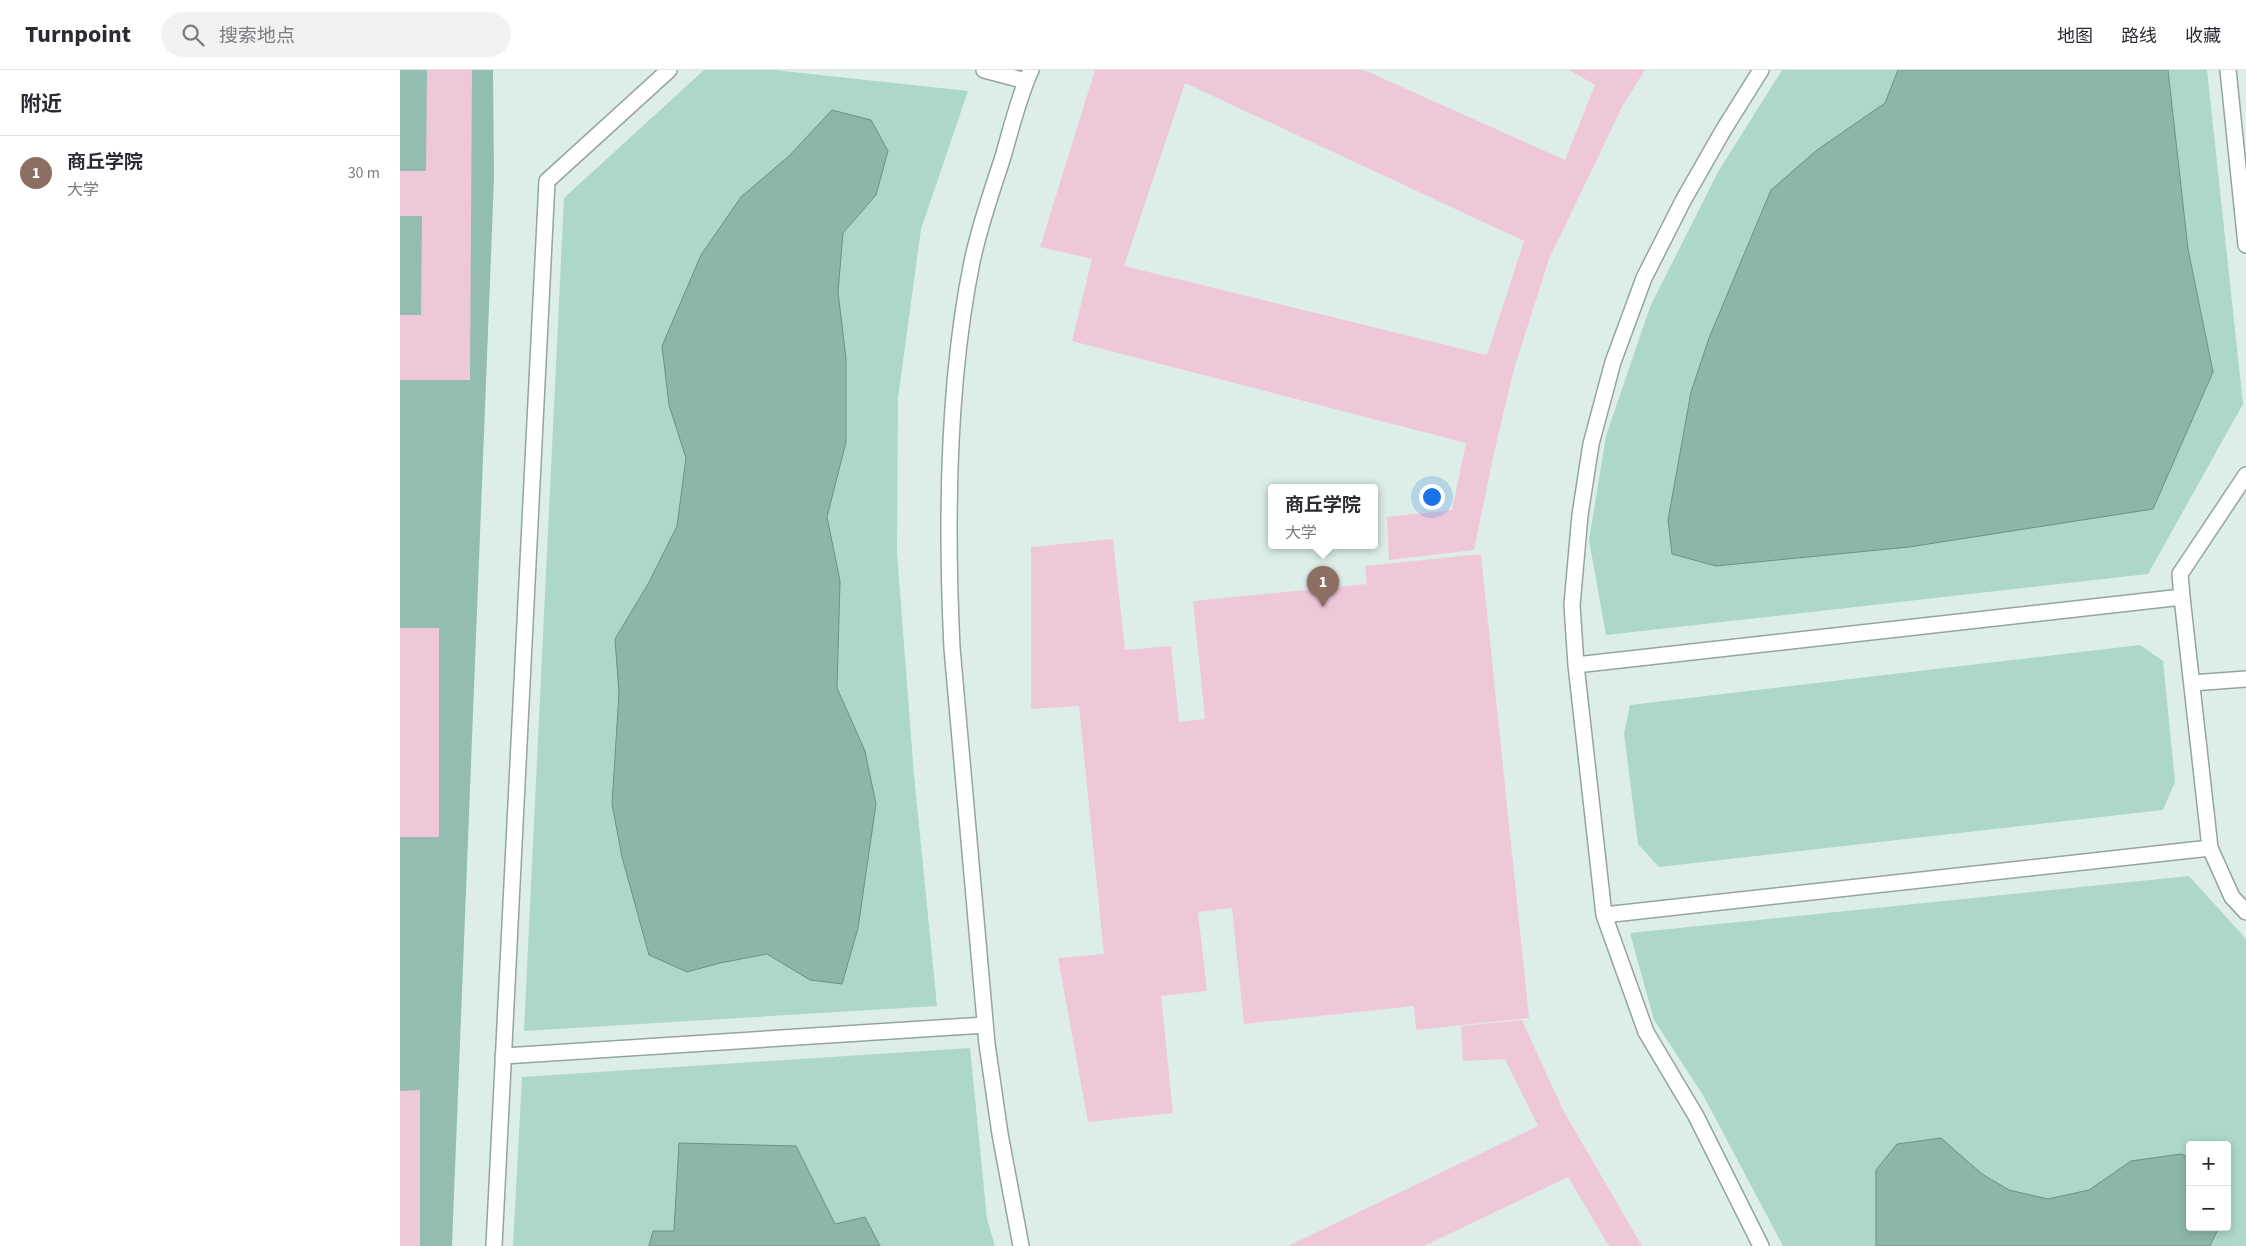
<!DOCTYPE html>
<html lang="zh">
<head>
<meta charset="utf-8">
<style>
	body { margin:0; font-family:"Source Sans 3","Noto Sans SC",sans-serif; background:#f2f2f3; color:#2b2b33 }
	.controls { position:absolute; right:15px; bottom:15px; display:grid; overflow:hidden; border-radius:5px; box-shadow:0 2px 8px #0003 }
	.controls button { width:45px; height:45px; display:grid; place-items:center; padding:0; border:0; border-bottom:1px solid #e1e1e2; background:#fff; color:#2b2b33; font:25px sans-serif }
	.you { position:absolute; left:1031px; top:426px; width:18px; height:18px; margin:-12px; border:4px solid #fff; border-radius:50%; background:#1a73e8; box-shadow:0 0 0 8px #1a73e833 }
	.badge { display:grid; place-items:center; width:32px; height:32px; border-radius:50%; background:#c6448c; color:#fff; font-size:16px; font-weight:700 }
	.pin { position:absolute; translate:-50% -41px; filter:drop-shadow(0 1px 2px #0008) }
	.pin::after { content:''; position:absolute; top:26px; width:18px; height:15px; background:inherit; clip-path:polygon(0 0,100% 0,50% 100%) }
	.popup { position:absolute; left:868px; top:414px; width:110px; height:65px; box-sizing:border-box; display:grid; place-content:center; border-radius:5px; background:#fff; filter:drop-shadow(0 1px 4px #0005); font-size:16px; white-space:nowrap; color:#7c7c81 }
	.popup b { font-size:19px; color:#2b2b33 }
	.popup::after { content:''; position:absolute; left:50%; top:100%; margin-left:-10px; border:10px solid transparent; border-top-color:#fff }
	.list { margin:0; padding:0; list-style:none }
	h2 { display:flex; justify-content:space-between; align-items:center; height:65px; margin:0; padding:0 20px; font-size:21px }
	h2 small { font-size:16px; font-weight:400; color:#7c7c81 }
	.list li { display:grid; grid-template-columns:32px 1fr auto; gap:15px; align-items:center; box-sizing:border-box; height:75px; padding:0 20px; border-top:1px solid #e1e1e2 }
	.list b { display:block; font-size:19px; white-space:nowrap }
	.list p { margin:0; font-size:16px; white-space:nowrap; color:#7c7c81 }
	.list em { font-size:16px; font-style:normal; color:#7c7c81 }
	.icon { flex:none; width:28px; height:28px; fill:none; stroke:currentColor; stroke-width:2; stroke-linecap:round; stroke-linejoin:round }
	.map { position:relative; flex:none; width:1846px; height:1176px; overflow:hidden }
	header { display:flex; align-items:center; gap:30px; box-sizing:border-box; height:70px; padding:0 25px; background:#fff; border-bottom:1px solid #e1e1e2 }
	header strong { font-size:24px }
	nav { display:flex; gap:28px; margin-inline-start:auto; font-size:18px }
	.search { width:350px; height:45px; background:#f2f2f3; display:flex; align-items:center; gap:12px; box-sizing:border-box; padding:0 18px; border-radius:28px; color:#7c7c81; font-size:19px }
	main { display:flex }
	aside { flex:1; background:#fff }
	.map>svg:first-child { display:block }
</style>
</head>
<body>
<header>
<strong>Turnpoint</strong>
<div class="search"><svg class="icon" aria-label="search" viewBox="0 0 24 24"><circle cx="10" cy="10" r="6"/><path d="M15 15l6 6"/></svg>搜索地点</div>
<nav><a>地图</a><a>路线</a><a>收藏</a></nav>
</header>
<main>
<aside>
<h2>附近<small></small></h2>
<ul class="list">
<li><span class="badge" style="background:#8d6e63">1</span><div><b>商丘学院</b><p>大学</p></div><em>30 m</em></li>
</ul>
</aside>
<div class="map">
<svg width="1846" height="1176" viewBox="0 0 1846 1176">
	<rect width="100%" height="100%" fill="#ddeee8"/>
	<path fill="#acd7c9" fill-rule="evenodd" d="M304,0H374L568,21L521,159L498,328L497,483L514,705L537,936L124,961L164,128Z
		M1382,0H1807L1843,334L1748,504L1206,565L1189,470L1206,366L1250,237L1318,102Z
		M1740,575L1763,591L1775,712L1763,740L1259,797L1238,774L1224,663L1230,635Z
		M1789,806L1846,869V1176H1383L1303,1025L1254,950L1230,863ZM1790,1075H1827V1157H1790Z
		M570,978L587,1149L595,1176H113L122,1007Z"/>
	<path fill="#92bdb0" d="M0,0H93L94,109L52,1176H0Z"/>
	<path fill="#8cb6a9" stroke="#708f85" d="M1498,0H1768L1788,179L1813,302L1753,439L1509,477L1316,496L1272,484L1268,450L1291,322L1309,268L1371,120L1417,80L1485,33Z
		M432,40L471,50L488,81L476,125L443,163L438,222L446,289V372L427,447L440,511L437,618L465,681L476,734L458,858L442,914L410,910L367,884L320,893L287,902L249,885L222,787L212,734L219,623L215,569L248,514L277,456L286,388L269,335L262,276L301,185L341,127L389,86Z
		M1541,1068L1582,1104L1609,1120L1648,1129L1689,1120L1731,1091L1781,1084L1790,1088V1157H1819L1810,1176H1476V1100L1497,1074Z
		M279,1073L396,1076L435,1154L465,1147L480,1176H249L253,1161H274Z"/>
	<path fill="#eec8d9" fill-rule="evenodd" d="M27,0H72L70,310H0V245H21L22,146H0V101H26Z
		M695,0H964L1165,90L1195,15L1169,0H1245L1223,35L1149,189L1114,299L1094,383L1074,480L989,490L987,447L1052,440L1066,373L672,271L692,189L640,177ZM785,13L1124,171L1087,285L724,196Z
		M713,469L725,580L771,576L779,652L805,649L793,531L967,514L965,496L1081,484L1129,948L1016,960L1014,936L844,954L832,838L798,842L807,921L761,926L773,1043L688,1052L658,888L704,884L679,636L631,639V477Z
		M0,558H39V767H0Z
		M1122,950L1163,1040L1242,1176H1209L1168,1107L1024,1176H888L1138,1056L1105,989L1063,991L1061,956Z
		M20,1020V1176H0V1021Z"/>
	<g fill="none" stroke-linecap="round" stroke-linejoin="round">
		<g stroke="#94a49f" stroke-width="18">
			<path id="lane" d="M584,0L626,11
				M1828,0L1846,175
				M1782,527L1780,504L1846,405
				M1176,595L1782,527L1810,778L1204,845L1176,595L1172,535L1180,445L1191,374L1213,292L1244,208L1284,129L1324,59L1361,0
				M1792,613L1846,609
				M1810,778L1832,827L1846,842
				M1204,845L1246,962L1296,1046L1361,1176
				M103,986L585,955
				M94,1176L147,111L269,0
				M621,1176L600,1064L587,974L552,578C546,454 547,314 572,192C579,158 591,123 602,90C611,60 618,28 631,0"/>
		</g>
		<use href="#lane" stroke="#fff" stroke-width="15"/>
	</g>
</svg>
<div class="controls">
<button>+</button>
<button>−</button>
</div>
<div class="you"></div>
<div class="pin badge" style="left:923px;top:537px;background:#8d6e63">1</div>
<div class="popup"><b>商丘学院</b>大学</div>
</div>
</main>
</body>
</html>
